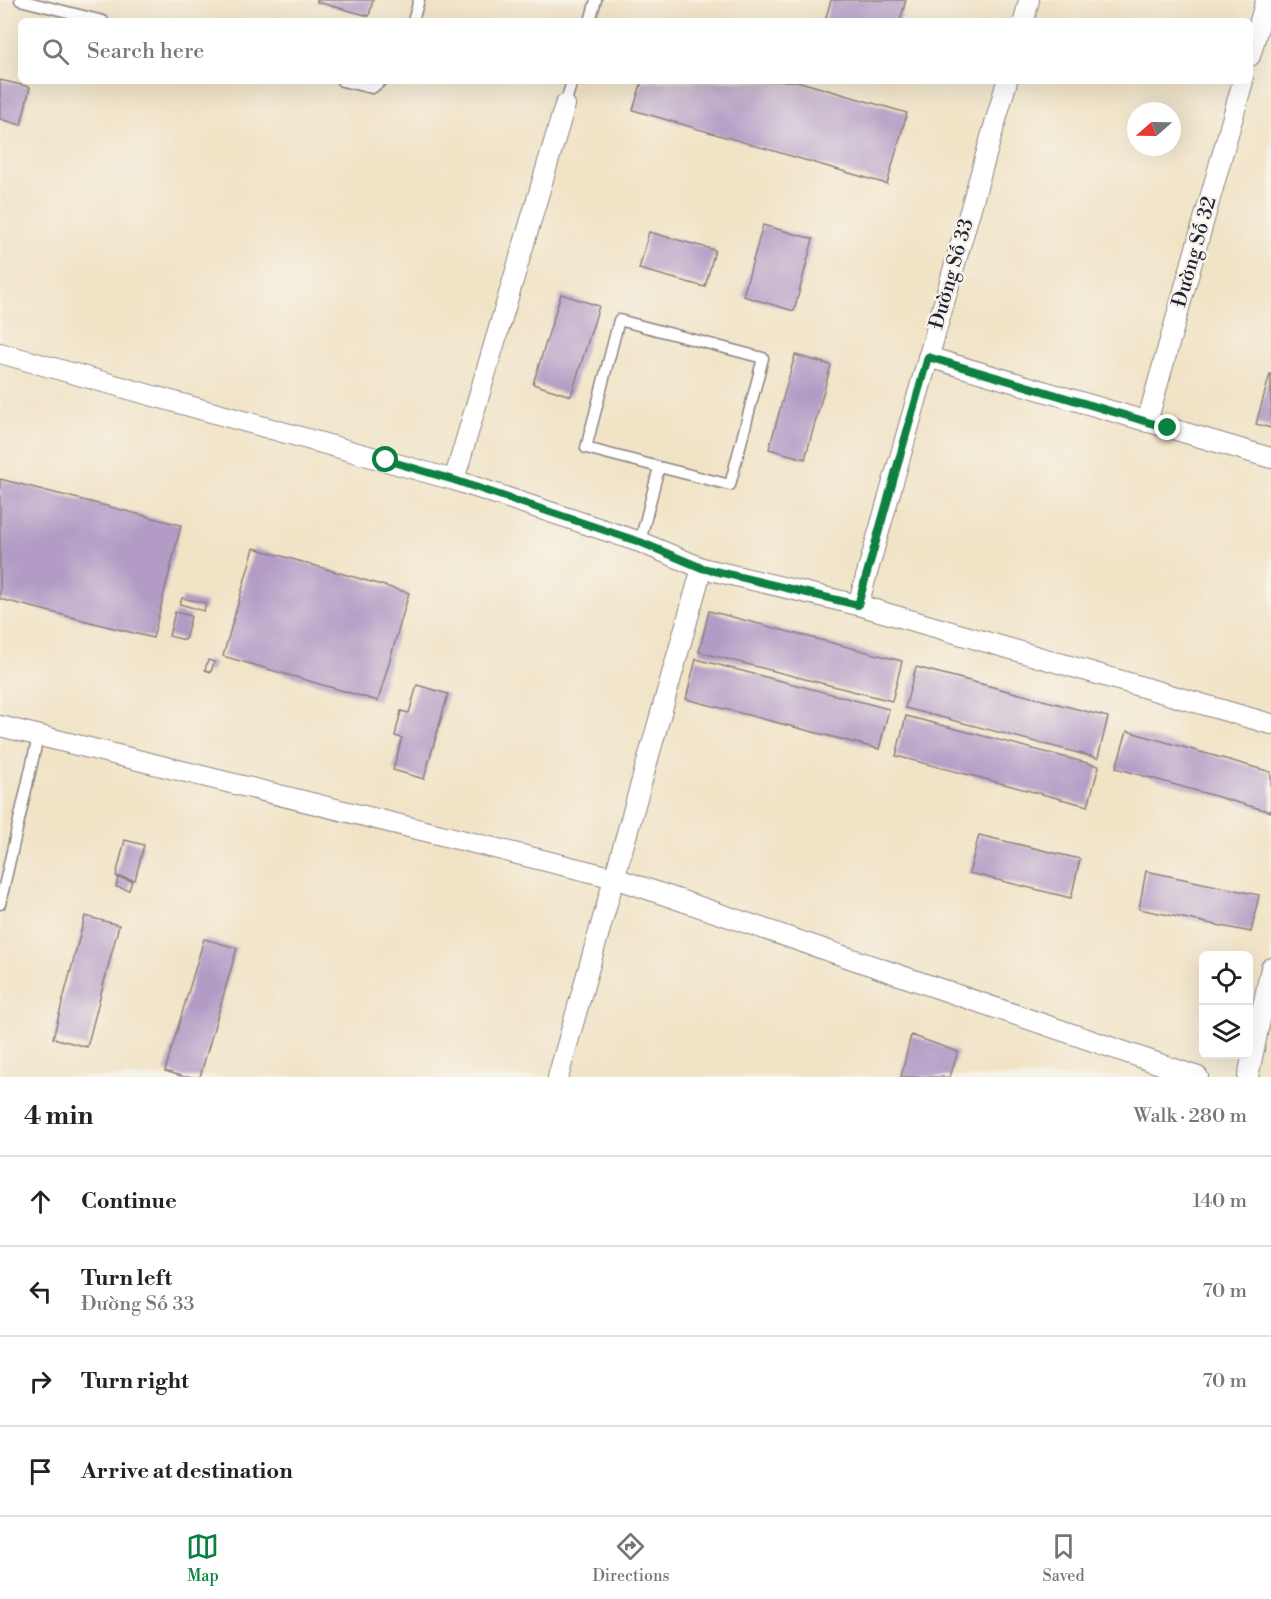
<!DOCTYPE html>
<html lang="en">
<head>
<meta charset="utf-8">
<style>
	body { margin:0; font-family:"Libre Bodoni",serif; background:#f6f6f6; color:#222 }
	.controls { position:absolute; right:18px; bottom:18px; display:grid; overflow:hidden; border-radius:9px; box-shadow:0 6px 24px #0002 }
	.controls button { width:54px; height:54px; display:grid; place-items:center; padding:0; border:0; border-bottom:2px solid #e0e0e0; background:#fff; color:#222; font:30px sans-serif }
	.compass { position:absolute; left:1127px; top:102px; width:54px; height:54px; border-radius:50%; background:#fff; box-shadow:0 6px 24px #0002; rotate:250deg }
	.stop { position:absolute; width:18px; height:18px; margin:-14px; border:4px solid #0b8043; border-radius:50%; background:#fff }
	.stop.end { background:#0b8043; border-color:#fff; box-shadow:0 2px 6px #0008 }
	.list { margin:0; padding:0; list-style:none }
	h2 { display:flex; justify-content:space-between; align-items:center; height:78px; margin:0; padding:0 24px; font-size:26px }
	h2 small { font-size:20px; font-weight:400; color:#767676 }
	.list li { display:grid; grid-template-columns:39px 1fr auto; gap:18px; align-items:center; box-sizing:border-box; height:90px; padding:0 24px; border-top:2px solid #e0e0e0 }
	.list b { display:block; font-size:22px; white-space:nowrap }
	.list p { margin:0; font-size:20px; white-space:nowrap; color:#767676 }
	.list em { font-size:20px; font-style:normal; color:#767676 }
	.icon { flex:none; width:33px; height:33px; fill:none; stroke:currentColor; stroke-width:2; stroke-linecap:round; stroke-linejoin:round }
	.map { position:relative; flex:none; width:1271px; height:1077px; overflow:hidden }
	.search { position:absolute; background:#fff; box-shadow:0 6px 24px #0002; left:18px; right:18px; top:18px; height:66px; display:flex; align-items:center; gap:15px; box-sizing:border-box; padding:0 21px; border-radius:9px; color:#767676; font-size:22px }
	.sheet { height:438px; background:#fff }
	nav { display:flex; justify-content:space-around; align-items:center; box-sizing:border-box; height:84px; border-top:2px solid #e0e0e0; background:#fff; font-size:16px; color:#767676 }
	nav a { display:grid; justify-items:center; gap:3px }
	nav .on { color:#0b8043 }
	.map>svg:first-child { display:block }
</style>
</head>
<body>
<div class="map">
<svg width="1271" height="1077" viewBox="0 0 1271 1077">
	<rect width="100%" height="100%" fill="#f7f3e8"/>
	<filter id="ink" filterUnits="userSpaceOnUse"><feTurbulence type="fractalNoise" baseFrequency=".0167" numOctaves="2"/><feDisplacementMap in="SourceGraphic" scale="12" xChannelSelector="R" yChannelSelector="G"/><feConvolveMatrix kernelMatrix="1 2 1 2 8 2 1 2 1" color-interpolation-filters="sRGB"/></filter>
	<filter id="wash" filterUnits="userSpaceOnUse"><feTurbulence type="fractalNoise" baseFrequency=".008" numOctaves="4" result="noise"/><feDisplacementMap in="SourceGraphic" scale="24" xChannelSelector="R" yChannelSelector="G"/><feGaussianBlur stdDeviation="1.35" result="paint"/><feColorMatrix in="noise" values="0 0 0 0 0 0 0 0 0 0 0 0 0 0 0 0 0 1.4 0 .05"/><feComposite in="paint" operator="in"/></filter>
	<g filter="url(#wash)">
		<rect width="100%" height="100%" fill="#f1e3c6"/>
		<g id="blocks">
			<path fill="#b29cc6" d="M317,0H373L369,16L317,2Z
				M831,0H906L900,21H825Z
				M0,80L30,87L21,125L0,119Z
				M642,81H797L907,113L887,184L633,110Z
				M763,225L813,239L794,311L743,296Z
				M649,232L715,250L705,287L639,269Z
				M561,294L599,306L571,396L533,384Z
				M795,355L831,365L805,459L769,449Z
				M1270,374H1271V428L1256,424Z
				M0,479L181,525L153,638L0,599Z
				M254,548L409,593L378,701L223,656Z
				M182,598L206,603L204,611L180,604Z
				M709,611L902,661L892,701L699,652Z
				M175,612L191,616L185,640L169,636Z
				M696,659L889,709L879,749L686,699Z
				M208,660L214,662L211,672L205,670Z
				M916,667L1108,717L1098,758L905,708Z
				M417,685L448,694L424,779L393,770L402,738L395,736L401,711L409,713Z
				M906,716L1099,766L1088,806L896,756Z
				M1127,731L1271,772V812L1116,768Z
				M979,835L1080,859L1071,898L969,873Z
				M125,840L144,845L135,880L116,876Z
				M1146,871L1259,895L1251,932L1139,909Z
				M118,878L132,881L129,890L116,887Z
				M85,916L119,925L87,1047L53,1038Z
				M204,939L237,948L200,1077H184L165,1071Z
				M911,1035L958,1052L950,1077H901Z"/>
		</g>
	</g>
	<g filter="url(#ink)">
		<use href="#blocks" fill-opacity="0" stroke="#8a8280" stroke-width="1.5"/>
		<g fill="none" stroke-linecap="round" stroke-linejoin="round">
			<g stroke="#8a8280" stroke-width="13">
				<path id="service" d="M20,0L103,21
					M413,21L419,0
					M590,21L596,0
					M342,81L372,88L381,81
					M565,105L572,81
					M640,542L659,467L586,448L619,320L763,358L730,485L659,467
					M0,904L38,737"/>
			</g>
			<g stroke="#8a8280" stroke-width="22">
				<path id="minor" d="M1024,21L1029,0
					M1250,56L1266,0
					M0,353L454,480L640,542L702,568L858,605L1271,724
					M928,357L1271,458
					M1147,422L1243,81
					M454,480L565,105
					M858,605L1007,81
					M0,726L615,878L1198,1077
					M558,1077L702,568
					M1248,1077L1271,968"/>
			</g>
			<use href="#service" stroke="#fff" stroke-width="10"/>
			<use href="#minor" stroke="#fff" stroke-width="20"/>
		</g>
	</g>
	<g fill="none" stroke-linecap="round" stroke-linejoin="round" filter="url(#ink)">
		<path stroke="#0b8043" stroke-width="8" d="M386,460L454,480L640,542L702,568L858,605L928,357L1168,428"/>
	</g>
	<g text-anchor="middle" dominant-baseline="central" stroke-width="5" stroke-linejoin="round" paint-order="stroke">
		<g font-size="20" fill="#22223b" stroke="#f7f3e8">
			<text transform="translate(1195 252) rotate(-74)">Đường Số 32</text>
			<text transform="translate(952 274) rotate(-74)">Đường Số 33</text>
		</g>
	</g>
</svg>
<div class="controls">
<button><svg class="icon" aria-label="locate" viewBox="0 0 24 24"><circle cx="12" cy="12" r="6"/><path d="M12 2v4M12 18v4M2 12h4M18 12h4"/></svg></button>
<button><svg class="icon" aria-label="layers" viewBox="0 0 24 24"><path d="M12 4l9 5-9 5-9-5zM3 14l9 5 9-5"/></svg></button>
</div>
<svg class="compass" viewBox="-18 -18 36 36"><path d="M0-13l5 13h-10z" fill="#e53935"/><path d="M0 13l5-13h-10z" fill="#767676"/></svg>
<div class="stop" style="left:386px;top:460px"></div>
<div class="stop end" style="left:1168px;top:428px"></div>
<div class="search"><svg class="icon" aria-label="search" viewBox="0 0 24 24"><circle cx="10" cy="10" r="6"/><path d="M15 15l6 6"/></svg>Search here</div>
</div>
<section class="sheet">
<h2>4 min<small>Walk · 280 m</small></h2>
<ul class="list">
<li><svg class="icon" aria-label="ahead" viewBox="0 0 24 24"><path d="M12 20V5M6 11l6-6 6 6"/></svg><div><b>Continue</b></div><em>140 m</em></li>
<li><svg class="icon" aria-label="left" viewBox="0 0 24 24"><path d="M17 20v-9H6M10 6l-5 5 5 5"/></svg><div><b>Turn left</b><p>Đường Số 33</p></div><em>70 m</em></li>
<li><svg class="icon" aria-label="right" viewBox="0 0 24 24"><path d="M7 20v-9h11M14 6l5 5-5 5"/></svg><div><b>Turn right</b></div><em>70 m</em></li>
<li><svg class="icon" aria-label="arrive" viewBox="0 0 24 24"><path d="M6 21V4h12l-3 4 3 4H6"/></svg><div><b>Arrive at destination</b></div></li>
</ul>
</section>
<nav>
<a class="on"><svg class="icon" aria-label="map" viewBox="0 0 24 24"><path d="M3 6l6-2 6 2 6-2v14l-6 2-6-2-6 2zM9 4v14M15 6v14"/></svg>Map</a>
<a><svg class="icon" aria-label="directions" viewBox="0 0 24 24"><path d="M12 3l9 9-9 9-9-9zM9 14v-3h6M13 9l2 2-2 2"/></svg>Directions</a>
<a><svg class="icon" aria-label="saved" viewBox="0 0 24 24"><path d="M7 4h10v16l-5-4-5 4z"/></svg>Saved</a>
</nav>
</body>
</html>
